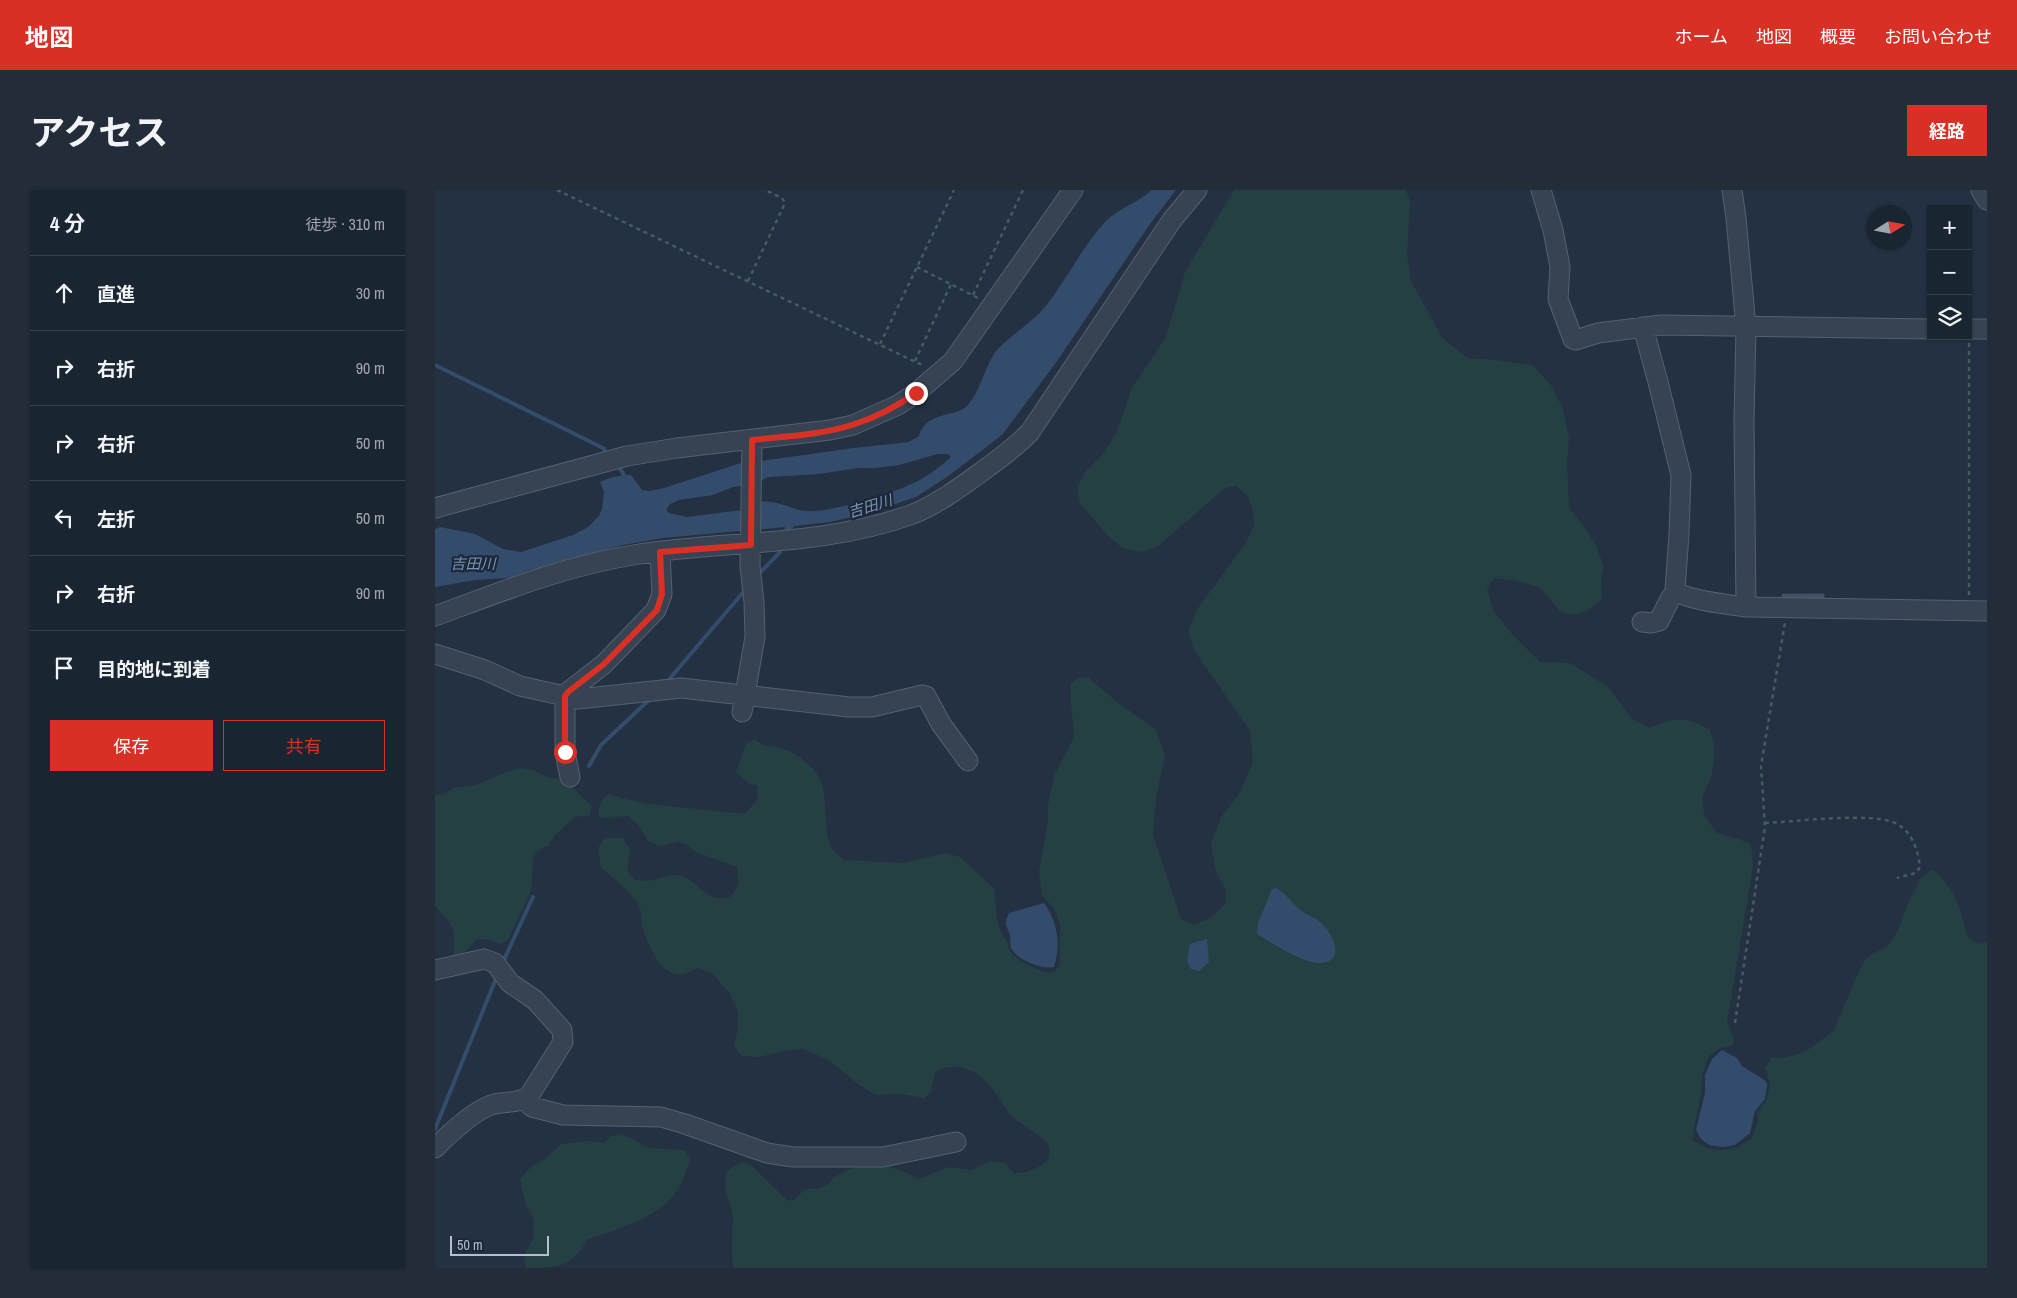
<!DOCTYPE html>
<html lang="ja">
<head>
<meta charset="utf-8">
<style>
	body { margin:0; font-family:"Archivo Narrow","Noto Sans JP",sans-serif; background:#232d3a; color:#f1f3f6 }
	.controls { position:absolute; right:15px; top:15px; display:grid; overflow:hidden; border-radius:0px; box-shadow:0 1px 4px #0004 }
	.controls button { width:45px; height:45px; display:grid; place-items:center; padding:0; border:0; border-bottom:1px solid #38424d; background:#1a2532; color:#f1f3f6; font:25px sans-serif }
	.compass { position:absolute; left:1432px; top:15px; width:45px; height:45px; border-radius:50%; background:#1a2532; box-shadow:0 1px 4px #0004; rotate:79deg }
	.scale { position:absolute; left:15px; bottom:12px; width:99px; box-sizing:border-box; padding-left:5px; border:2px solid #b4becc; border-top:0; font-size:14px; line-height:18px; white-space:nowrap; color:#b4becc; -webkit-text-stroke:4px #1c2837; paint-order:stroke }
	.stop { position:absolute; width:15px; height:15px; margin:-11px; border:4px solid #d93025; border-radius:50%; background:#fff }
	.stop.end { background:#d93025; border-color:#fff; box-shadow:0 1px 5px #0008 }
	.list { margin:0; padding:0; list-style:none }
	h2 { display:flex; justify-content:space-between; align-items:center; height:65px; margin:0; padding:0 20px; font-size:21px }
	h2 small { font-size:16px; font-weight:400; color:#9fa5ac }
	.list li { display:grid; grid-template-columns:32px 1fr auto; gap:15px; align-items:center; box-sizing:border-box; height:75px; padding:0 20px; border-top:1px solid #38424d }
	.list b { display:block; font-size:19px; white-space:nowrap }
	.list em { font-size:16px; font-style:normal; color:#9fa5ac }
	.actions { display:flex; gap:10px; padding:15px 20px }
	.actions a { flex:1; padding:11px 0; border:1px solid #d93025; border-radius:0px; text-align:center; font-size:18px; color:#d93025 }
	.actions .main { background:#d93025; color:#fff }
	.icon { flex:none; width:28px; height:28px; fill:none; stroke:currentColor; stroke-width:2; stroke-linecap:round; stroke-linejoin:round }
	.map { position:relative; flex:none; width:1552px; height:1078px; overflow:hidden; border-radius:0px }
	header { display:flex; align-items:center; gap:30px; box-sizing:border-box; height:70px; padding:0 25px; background:#d93025; color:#fff }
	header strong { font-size:24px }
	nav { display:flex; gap:28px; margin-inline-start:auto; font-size:18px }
	.intro { display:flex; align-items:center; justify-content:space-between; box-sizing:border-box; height:120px; padding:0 30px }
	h1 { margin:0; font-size:35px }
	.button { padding:12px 22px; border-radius:0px; background:#d93025; color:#fff; font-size:18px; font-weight:700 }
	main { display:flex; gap:30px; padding:0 30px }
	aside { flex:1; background:#1a2532; border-radius:0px; box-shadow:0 1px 4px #0004 }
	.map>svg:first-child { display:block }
</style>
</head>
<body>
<header>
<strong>地図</strong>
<nav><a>ホーム</a><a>地図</a><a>概要</a><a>お問い合わせ</a></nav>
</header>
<div class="intro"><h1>アクセス</h1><a class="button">経路</a></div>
<main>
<aside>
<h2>4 分<small>徒歩 · 310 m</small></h2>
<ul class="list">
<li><svg class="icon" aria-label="ahead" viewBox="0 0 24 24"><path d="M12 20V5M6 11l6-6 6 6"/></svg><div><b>直進</b></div><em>30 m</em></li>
<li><svg class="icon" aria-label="right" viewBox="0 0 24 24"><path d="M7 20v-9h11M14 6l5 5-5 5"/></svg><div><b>右折</b></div><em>90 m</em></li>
<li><svg class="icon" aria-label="right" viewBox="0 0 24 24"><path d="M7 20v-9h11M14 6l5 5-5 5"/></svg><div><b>右折</b></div><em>50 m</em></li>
<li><svg class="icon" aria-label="left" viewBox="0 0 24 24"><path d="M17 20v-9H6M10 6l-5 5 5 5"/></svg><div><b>左折</b></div><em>50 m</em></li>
<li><svg class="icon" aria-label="right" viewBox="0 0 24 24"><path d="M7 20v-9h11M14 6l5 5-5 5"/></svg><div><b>右折</b></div><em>90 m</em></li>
<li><svg class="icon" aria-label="arrive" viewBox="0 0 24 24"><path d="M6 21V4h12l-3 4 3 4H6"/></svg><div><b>目的地に到着</b></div></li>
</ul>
<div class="actions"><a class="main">保存</a><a>共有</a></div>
</aside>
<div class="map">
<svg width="1552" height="1078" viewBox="0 0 1552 1078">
	<rect width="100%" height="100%" fill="#233142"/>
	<path fill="#254043" d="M799,0H971L975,11L972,65L976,91L1007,147L1032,168L1062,170L1097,175L1116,195L1128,219L1134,248L1132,273L1134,318L1147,334L1161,355L1169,377L1166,388L1167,408C1158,419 1137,432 1123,419C1117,413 1110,400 1102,397C1089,391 1073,390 1059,388L1052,399L1058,420L1077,444L1105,472L1135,473L1173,497L1197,529L1215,538C1240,527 1251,526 1275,540L1279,555V570L1276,588L1267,608L1269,625L1282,643L1304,649L1316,655L1318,676L1292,832L1299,848L1297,856L1285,858L1274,866L1267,885L1266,903L1257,950L1275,959L1287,960L1301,958L1317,948L1323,932L1322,923L1331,911L1335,895L1330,878L1337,867L1348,868L1361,865L1376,858L1399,840L1420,790L1431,768L1454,755L1464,739L1473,713L1486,688L1498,680C1520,698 1527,721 1532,747L1543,754L1552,752V1078H298C296,1060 298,1045 298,1028C297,1007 275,984 308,972L317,976L352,1010L358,1011C362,1007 366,1002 370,1000C375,998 383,999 389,997C393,995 396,990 400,987C430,967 455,974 484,989L514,977L537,980L555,971L570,973L579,983C593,983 604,979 614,968C614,965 615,960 614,957C609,945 585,935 575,925C570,919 567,911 562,905C549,884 524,868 500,882L496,902L489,908L466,904L441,905L424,895L394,870L368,859L348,861L325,867L306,866L299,855L303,838V822L295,804L278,784L263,778C258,780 253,783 249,784C225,789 212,752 207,735C206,729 207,722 204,716C196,701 179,689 166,678L163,658L170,648H188L195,659L192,681L200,690C204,690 208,691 212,691C223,690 236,682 247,686C266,693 269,713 295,707L304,694L302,677L261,662L251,654L244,652L224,656L213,651L204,636L193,626C183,626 174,629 164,627C163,617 165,609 174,604C200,613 226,616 254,618C273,620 291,624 311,623L323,608L322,595L314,594L301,582L311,554L320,549C333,560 335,554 348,559C360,562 375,574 382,584C396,604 385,638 398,660C401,664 406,667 409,670L468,673L511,663L525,667L559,698L562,729L567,745L572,751L574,760L585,771L602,779L614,783L620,781L624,776L625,766V735L620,720L607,705L604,681L613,632V615L619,586L639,547L636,513V494L644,487L654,488L682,512L721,540L730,565L721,608L718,645L746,729L759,735L777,727L791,713V701L781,682L776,654L786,627L804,604L818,572L815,541L759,460L753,441L763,418L808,357L819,336L818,321L813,307L801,296L790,298L722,357L706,362L687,358L670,343L645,313L642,297L651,281L669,263L682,241L697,198L731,147L750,82Z
		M85,578L98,580L114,588H122L131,591L157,616L155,625L150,627L141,626L120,645L113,656L103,660L98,668L96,701L73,750L66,754L51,749L41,750L32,760V766L19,767C18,760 20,754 19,747C19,733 7,725 0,716V605H7L21,597L38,596L71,582Z
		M185,944L196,948L214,958L250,960L255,970C252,977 250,985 247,992C231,1027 184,1038 152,1050C137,1078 121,1078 91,1078L89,1065L98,1049L99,1030L90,1012L85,989L97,976L110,969L126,954L151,951L169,953L176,946Z"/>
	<path fill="#344c6b" d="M717,0H741L715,34L620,174L567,245L512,287L481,307L434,323L395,332L359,336L356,341H349L350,337L319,340L324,312C340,309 354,318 369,321C390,324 454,305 474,295C489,289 504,278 516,267L513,264H503L464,275L441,278H423L384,284L333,287L318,295V272L419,258L474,252L484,246C491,220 522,228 533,215C546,200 551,172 563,159C578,143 597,133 611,116C632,89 647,57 670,32C683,18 703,13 717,0Z
		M309,272L315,295L298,297L278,305L244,310L235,314L231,320L234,323L252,327L315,319L314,340L228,348L188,355L95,380L72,388L40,390L0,397V339L5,337L40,344L68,359L86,362L138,345L153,337L164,326L167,319L169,302L165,292C176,287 185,285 196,285L207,300L215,301L229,298Z
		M842,698C852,705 858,715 868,722C874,726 882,728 887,734C899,745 911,773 884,773C868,773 835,752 822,744L823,733L837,699Z
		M609,713C623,733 626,754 619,777C607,780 582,770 576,758C575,755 576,750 575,746C572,734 568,737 574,723Z
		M772,749L774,772L764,781L756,779L752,771L755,754Z
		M1287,860L1302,868L1307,876L1331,891L1332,896L1330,909L1320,921L1315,943L1300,955L1288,957L1274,955L1266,949L1261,940L1270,903V885L1277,869Z"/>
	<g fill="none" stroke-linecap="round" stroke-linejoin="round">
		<path stroke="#344c6b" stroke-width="4" d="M0,175L168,258L175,266
			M182,275L188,283L189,288
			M322,386L345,362
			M231,493L311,399
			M154,576L166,555L216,508
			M68,772L98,707
			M0,939L62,786"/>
	</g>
	<path fill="#415165" stroke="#1e2a39" d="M1346,403H1390V416H1346Z"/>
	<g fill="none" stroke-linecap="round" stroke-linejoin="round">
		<g stroke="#55616f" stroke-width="21">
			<path id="minor" d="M1106,0L1118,40L1125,77L1123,109L1138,149L1141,150L1163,143L1226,135L1496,139
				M1297,0L1301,28L1311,137L1309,230L1311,417L1552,421
				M1546,0L1552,10
				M1208,137L1223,192L1246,285L1244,344L1240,400C1249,410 1297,415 1311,417
				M1533,139H1552
				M0,318L192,266L242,258L395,240L418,235L463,215L481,203L518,171L638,0
				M0,426C65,402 130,376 198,365C292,350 388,357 478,324C503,314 527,296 549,280C565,268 581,257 595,242L737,30L762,0
				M1207,432L1216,433L1224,431L1235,409L1241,401
				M0,464L50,480L85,496L143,509L246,498L414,517H437L487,505L491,506L506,534L533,571
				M307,522L320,447L319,412L315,377L317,250
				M135,587L130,562V506L133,502L169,474L221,420L227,404L225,362
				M0,780L49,769L60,773L75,793L100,810L127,840L128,852L94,906C84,914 68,911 56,915C37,922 14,944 0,958
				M90,910L97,917L128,925L226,927L250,934L332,963L358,967H448L521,952"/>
		</g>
		<path stroke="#435d60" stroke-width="2.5" stroke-dasharray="4 4" stroke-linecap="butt" d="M122,0L489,176
			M482,77L543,108
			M313,91L350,13L347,8L330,0
			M538,105L588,0
			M1534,153V405
			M445,154L519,0
			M480,171L516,94
			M1330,633C1359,632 1440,621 1462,634C1478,643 1483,661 1485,677L1481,683L1462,688
			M1300,833L1330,637L1326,576L1350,432"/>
		<use href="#minor" stroke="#374352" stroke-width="19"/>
	</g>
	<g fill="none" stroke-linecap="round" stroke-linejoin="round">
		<path stroke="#d93025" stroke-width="6" d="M130,562V506L133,502L169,474L222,420L227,404L225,362L316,355L317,250C351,246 387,245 420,234C442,227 462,216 481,203"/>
	</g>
	<g text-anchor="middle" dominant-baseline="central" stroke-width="4.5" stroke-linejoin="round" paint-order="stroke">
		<g font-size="15" font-style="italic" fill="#7894b7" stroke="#1c2837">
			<text transform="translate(435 316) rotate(-17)">吉田川</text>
			<text x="38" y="373">吉田川</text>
		</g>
	</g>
</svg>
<div class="controls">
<button>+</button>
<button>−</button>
<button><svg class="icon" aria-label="layers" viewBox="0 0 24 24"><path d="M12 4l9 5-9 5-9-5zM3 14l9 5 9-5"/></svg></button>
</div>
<svg class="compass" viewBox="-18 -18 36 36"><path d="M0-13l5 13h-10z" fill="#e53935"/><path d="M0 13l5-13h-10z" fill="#9fa5ac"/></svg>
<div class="scale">50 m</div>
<div class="stop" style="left:130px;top:562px"></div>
<div class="stop end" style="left:481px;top:203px"></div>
</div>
</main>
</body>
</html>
